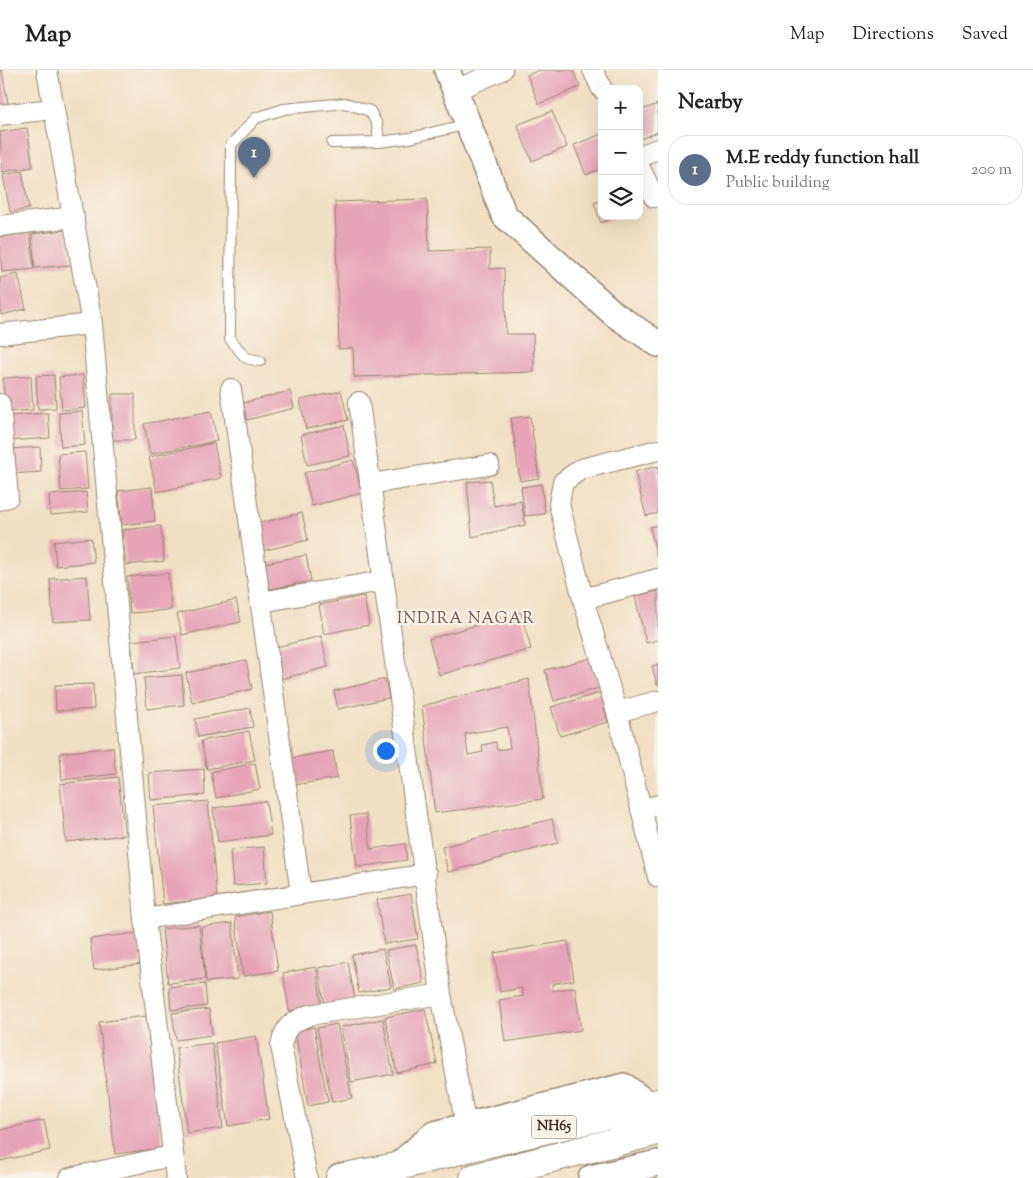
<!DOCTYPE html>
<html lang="en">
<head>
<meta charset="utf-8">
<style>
	body { margin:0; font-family:"Sorts Mill Goudy",serif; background:#f2f2f2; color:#222 }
	.controls { position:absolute; right:15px; top:15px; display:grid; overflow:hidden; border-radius:10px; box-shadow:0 5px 20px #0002 }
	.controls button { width:45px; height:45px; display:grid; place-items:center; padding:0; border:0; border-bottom:1px solid #e0e0e0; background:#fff; color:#222; font:25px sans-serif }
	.you { position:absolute; left:385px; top:680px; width:18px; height:18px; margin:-12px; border:4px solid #fff; border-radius:50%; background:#1a73e8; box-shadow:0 0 0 8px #1a73e833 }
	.badge { display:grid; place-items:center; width:32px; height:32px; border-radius:50%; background:#1a73e8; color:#fff; font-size:16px; font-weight:700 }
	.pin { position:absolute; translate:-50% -41px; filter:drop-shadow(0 1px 2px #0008) }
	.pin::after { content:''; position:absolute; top:26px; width:18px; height:15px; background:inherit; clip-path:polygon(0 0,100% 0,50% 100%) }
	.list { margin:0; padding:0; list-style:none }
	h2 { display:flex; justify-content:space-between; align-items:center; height:65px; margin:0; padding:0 20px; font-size:21px }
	h2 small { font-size:16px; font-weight:400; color:#767676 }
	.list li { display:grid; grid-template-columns:32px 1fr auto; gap:15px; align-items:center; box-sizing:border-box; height:70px; margin:0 10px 10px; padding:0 10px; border:1px solid #e0e0e0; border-radius:20px }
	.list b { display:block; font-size:19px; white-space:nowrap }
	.list p { margin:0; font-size:16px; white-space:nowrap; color:#767676 }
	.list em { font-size:16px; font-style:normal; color:#767676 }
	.icon { flex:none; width:28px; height:28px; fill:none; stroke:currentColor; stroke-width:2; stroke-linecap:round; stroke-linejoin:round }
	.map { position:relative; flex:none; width:658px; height:1108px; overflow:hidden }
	header { display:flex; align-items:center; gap:30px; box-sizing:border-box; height:70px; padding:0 25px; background:#fff; border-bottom:1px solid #e0e0e0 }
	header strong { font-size:24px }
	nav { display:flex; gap:28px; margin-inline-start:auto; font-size:18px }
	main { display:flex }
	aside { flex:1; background:#fff }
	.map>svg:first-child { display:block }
</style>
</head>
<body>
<header>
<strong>Map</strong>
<nav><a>Map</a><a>Directions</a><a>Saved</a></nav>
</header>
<main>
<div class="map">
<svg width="658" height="1108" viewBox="0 0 658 1108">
	<rect width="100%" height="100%" fill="#f7f3e8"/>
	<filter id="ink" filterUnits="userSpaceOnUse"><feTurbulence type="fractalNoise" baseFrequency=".02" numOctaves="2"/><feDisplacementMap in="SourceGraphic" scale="10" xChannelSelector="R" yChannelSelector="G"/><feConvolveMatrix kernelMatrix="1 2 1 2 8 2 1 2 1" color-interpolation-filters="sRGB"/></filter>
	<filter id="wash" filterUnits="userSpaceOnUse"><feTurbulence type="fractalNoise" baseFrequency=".0096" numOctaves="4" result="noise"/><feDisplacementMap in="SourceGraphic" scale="20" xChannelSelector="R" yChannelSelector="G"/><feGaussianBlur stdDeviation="1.12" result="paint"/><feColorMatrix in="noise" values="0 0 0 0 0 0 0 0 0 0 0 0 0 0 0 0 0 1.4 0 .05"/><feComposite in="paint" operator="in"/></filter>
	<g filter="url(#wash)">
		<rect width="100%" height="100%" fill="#f1e0c3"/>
		<g id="blocks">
			<path fill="#e6a4b8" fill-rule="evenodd" d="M0,0H2L9,39L0,41Z
				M540,0H573L580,17L539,34L527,5Z
				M658,34V62L640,69L639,41Z
				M552,41L567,77L532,91L517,55Z
				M27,58L33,97L2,102L0,62Z
				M602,64V98L586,105L574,75Z
				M22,101L29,139L10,142L3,105Z
				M427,129L429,181L490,179V199L504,198L506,264H533L534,302L354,307L353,278L339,279L335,132Z
				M602,130V146H617L601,153L594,133Z
				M67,160L71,195L35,198L32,164Z
				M30,163L34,199L2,202L0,167Z
				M18,204L26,239L1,245L0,208Z
				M54,305L56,338L38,339L36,306Z
				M83,305L86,338L62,340L59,307Z
				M31,306L33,340L5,342L3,308Z
				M290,321L294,338L247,350L243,333Z
				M341,321L348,350L306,359L300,330Z
				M112,324H135V370H112Z
				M82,341L85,375L61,377L59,343Z
				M211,341L217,371L150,384L144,354Z
				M48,343L50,368L7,371L6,346Z
				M530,346L539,408L520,411L511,348Z
				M344,355L350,386L307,395L301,365Z
				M214,373L221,408L157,422L149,387Z
				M40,377L41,402L11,404L9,379Z
				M85,382L88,419L61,421L58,384Z
				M353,390L362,423L312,436L304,403Z
				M658,396V443L646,446L635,402Z
				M490,410L494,436L521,431L525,455L472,467L467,412Z
				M541,414L545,444L525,446L521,417Z
				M152,417L155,451L122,455L118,421Z
				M86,422L88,442L50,445L49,425Z
				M302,443L308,470L262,481L255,454Z
				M658,455V488H657L650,457Z
				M161,456L164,491L126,495L122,460Z
				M91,468L94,492L56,496L54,472Z
				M306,485L311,511L265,520L260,494Z
				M168,503L171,540L130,543L127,507Z
				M87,506L90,550L53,552L50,509Z
				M658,521V570L646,573L635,526Z
				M364,526L369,555L324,564L319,535Z
				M236,530L241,552L182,565L177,544Z
				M521,542L531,579L439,605L429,569Z
				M176,566L180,598L134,604L131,571Z
				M321,566L328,597L280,609L272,578Z
				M591,588L599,618L554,631L545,600Z
				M246,590L252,619L192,633L186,603Z
				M658,594V615H657L652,596Z
				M182,605L184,635L147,639L144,608Z
				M385,609L389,628L338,639L334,621Z
				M529,609L543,729L435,743L422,636ZM507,657L510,678L497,680L496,672L482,675L483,682L468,685L465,664Z
				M93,614L94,639L56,641L55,615Z
				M600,623L608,652L560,666L551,637Z
				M250,638L253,657L198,667L195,649Z
				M249,661L255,690L207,699L201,671Z
				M113,677L116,704L62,710L60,683Z
				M333,681L337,708L295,715L291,688Z
				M255,693L260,719L216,728L211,702Z
				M204,699L205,725L151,730L149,703Z
				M118,707L125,765L66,772L60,714Z
				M208,731L217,828L163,834L153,736Z
				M266,731L271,765L218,772L213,738Z
				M366,744L371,779L405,774L407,790L357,797L350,746Z
				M552,749L558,773L448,802L442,777Z
				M264,777L267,813L233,816L230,780Z
				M411,824L418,869L384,874L377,830Z
				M270,841L278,901L243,906L235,847Z
				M232,853L238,909L206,912L201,857Z
				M199,855L205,909L168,913L162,859Z
				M137,863L142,894L94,900L90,869Z
				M568,871L574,910L552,914L553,921L575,917L581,960L505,972L499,930L523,926L522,918L500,922L494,883Z
				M416,875L424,913L394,919L386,880Z
				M383,879L391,917L359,923L352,885Z
				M348,892L355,930L325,935L318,898Z
				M316,897L322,936L289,941L283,903Z
				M205,914L207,936L171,940L169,917Z
				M209,939L212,965L176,970L172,943Z
				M425,939L437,994L397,1003L385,947Z
				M146,946L163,1078L115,1084L99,952Z
				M383,949L393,1004L351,1012L341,957Z
				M337,954L352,1028L332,1032L317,958Z
				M314,957L328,1032L308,1036L295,961Z
				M256,966L269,1049L228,1056L215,973Z
				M212,973L223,1058L187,1063L176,978Z
				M44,1050L50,1080L0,1091V1060Z"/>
		</g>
	</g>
	<g filter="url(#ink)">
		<use href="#blocks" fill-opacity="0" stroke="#968570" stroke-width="1"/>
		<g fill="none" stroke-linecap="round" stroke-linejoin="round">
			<g stroke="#968570" stroke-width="12">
				<path id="service" d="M332,73L379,72L410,68L468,54
					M260,291L246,288L230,269L231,75L256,48L284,39L345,33L370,41L377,54L379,72"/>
			</g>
			<g stroke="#968570" stroke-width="22">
				<path id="minor" d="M47,0L92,254L145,849L176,1108
					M593,0L602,19
					M456,20L502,0
					M0,45L53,39
					M639,86L658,79
					M639,96L654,127
					M0,156L74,147
					M0,264L92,254
					M231,319L301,824
					M359,332L441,924L466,1056
					M0,334L8,427L0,430
					M370,414L489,395
					M658,509L583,529L617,642L658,807
					M583,529L559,434L563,412L581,399L658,380
					M261,532L382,511
					M617,642L658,631
					M641,740L658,735
					M145,849L426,804
					M70,1108L171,1086
					M307,1108L281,976C285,956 290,953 309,945L441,924"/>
			</g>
			<g stroke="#968570" stroke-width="28">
				<path id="tertiary" d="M447,0L504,145L614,244L658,274
					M396,1097L434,1064L624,1016L649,1035
					M591,1108L658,1093"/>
			</g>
			<g stroke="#968570" stroke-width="30">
				<path id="trunk" d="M340,1108L396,1097L471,1077L658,1033
					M474,1108L658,1061"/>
			</g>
			<use href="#service" stroke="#fff" stroke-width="10"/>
			<use href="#minor" stroke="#fff" stroke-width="20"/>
			<use href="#tertiary" stroke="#fff" stroke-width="25"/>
			<use href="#trunk" stroke="#fff" stroke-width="28"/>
		</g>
	</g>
	<g text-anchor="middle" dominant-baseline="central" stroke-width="4.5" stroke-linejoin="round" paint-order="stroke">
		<rect fill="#f7f3e8" stroke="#73665b" stroke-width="1" x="531.5" y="1045.5" width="45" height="23" rx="4"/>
		<g font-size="14" font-weight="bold" fill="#3b2a1e">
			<text x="554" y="1057">NH65</text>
		</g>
		<g font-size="16" letter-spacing="1" fill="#775554" stroke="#f7f3e8">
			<text x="466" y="549">INDIRA NAGAR</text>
		</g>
	</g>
</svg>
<div class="controls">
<button>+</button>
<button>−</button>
<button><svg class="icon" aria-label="layers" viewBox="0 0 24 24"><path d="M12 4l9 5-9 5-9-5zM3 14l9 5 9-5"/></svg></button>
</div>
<div class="you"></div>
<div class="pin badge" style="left:254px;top:108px;background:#5c6f8a">1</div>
</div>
<aside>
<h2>Nearby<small></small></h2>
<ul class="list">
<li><span class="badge" style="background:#5c6f8a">1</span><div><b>M.E reddy function hall</b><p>Public building</p></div><em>200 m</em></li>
</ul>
</aside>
</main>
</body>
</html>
